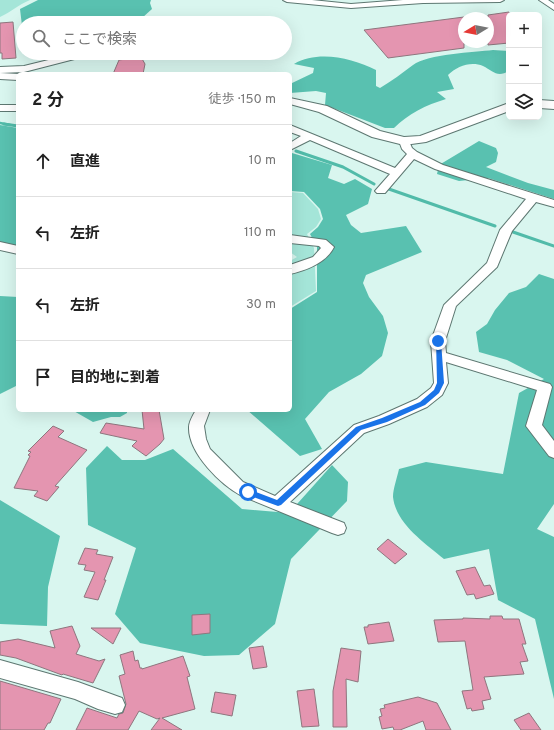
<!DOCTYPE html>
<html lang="ja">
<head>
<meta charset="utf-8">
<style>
	body { margin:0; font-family:Overpass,"Noto Sans JP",sans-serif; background:#f2f2f2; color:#222 }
	.controls { position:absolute; right:12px; top:12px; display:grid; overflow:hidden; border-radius:6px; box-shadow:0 4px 16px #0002 }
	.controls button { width:36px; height:36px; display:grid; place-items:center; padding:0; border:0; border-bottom:1px solid #e0e0e0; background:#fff; color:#222; font:20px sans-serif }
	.compass { position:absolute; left:458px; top:12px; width:36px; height:36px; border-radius:50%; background:#fff; box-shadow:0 4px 16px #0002; rotate:260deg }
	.stop { position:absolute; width:12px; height:12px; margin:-9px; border:3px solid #1a73e8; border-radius:50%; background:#fff }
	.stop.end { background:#1a73e8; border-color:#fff; box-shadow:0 1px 4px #0008 }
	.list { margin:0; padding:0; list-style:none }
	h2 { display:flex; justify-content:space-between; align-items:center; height:52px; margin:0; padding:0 16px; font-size:17px }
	h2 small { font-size:13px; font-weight:400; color:#767676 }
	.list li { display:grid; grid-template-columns:26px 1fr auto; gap:12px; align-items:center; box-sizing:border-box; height:72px; padding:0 16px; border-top:1px solid #e0e0e0 }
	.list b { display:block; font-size:15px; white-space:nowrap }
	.list em { font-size:13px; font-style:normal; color:#767676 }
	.icon { flex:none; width:22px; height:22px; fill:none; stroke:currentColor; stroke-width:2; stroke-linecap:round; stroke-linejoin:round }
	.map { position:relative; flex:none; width:554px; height:730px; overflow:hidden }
	.search { position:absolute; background:#fff; box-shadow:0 4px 16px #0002; left:16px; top:16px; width:276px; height:44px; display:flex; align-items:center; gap:10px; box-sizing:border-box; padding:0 14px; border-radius:22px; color:#767676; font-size:15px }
	.panel { position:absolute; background:#fff; box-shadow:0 4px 16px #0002; left:16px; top:72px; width:276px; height:340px; border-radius:6px }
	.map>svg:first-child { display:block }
</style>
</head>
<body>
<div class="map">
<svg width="554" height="730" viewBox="0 0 554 730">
	<rect width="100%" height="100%" fill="#d9f6ef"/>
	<path fill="#a4e5d8" d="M0,0H30C18,5 11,12 0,17Z
		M290,192L303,193L318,209L321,219L316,227L307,234L314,248L316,291L290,307V261L297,257L290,252Z"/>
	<path fill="#59c1b0" d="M38,0H151L150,3L152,9L142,18L143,23H23V34L20,9Z
		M493,50L509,51V71C497,78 493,71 483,66C471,61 457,66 448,75L454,89L437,92L446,99C426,105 408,114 394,128H385L325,105L326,93L316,91L290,93V84L313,73L314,68L294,64C318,50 352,58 376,70V86L380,88C392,81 402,73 413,65C428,54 474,52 493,50Z
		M0,125L18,128V248L0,245Z
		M479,141L496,148L498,153L496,162L486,167L528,183L554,190V199L488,178L459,181L437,174L439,165Z
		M292,153L332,165L328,178L344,184L355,179L372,189L368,204L346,215L351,225L361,233L406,226L422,252L366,275L363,283L369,297L383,316L388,333L382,356L361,374L329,392L305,419L322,449L300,456L247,410H290V309L317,292V247L310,234L318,227L323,219L320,209L304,192L290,191V154Z
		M539,274L554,279V504L537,529L554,537V699L535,619L498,600L489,549L444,559C425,543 396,524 393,497C393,489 397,478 399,469L426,462L503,474L519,393L544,379L507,360L479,352L476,332L487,324L495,310L509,293L526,287Z
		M0,296L18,297V385L0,394Z
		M72,410H127V413L120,417H111L93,422Z
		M107,446L122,460H145L173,449L242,509L289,513L332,465L348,482L347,501L291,559L275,624L239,655L204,656L140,643L115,614L136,548L88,525L86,468Z
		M0,500L60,536L48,587L47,626L0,624Z"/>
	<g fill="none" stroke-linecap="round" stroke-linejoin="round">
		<path stroke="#51bba9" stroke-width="2.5" d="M0,123L10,125"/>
		<path stroke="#51bba9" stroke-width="3" d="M4,124L18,126
			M296,151L343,167L374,184
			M386,188L495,226
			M513,232L554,246"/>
	</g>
	<path fill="#e495b0" stroke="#8e767e" d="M509,12V43L488,45V15Z
		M464,17V48L388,58L364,30Z
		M13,22L16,58L2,59V53H0V23Z
		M141,57L145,64L143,74H113L119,60Z
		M142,410H159L164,439L160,444L146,456L132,446L137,441L100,433L106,423L144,429Z
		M53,426L64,431L58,437L87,450L55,486L59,487L47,501L34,496L38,491L14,488L30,456L28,455L31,452L28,451Z
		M388,539L407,554L395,564L377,549Z
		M85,548L98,550L96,554L113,557L104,580H106L98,600L84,597L95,572L84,570L86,565L78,564Z
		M475,567L484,586L490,585L494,594L476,599L474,594L467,595L456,571Z
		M210,614V633L192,635V615Z
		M490,616H502L503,619H519L526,644H522L528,661L520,662L524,674L484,677L491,699L482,701L484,709L472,711L471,708L467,709L462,691L473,690L465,641L438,642L434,620L463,619V618L490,619Z
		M389,622L394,641L368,644L364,627H368V625Z
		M72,626L80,646L76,654L99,661L105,659L93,683L63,674L62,675L16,658L0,655V642L18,639L55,648L50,631Z
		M91,628H121L113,644Z
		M263,646L267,667L253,669L249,648Z
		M341,648L361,651L358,682L346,679L347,727H333V691Z
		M133,651L135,661L138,660L140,668H142V669L183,656L190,676L187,677L195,709L162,718L182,730H151L160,718L157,719L139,711L128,730H76L87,708L117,718L119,714L123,713L126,704L119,676L125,674L120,655Z
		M0,681L61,699L50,723H48L44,730H0Z
		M314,689L319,726L302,727L297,691Z
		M215,692L236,695L232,716L211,712Z
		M418,697L437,703L451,730H426L423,721L400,730H394L393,727L382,729L379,717L382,716L380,709L385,708L384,705Z
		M529,713L541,730H521L514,720Z"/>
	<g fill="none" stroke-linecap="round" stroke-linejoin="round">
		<g stroke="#5d7771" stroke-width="2">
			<path id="minor" d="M283,0H312L351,4L403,0H504L500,2L423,3L351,8L287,2Z
				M539,0H548L554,4V10Z
				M77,53H91L90,55L24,72L0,73V67L24,66Z
				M0,105H18V111H0Z
				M290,125L395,168L407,154L402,149L399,141L404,138L408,139L412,148L417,152L443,165L554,200V207L536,202L512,231L497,267L456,306L445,341L446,353L550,384L552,387L542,425L554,441V458L549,456L526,426L537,390L446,362L448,383L442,395L427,407L389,424L364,433L290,502L344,523L346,528L344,533L338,535L332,533L242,496C221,485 188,453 189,427C189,422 193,415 196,410H210L204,426L206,439L210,449L243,482L275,496L354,425L379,416L417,399L431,388L434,383L431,341L444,305L487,263L500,230L526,199L435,169L414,159L385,193H377L375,191L390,174L310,140L290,150V143L301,136L290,132Z
				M290,235L326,240L334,247C326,263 307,270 290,274V265L313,257L321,248L319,246L290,243Z
				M0,242L18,246V254L0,250Z
				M0,660L78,682L122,698L125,705L122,712L115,714L98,709L75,699L0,678Z"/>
		</g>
		<g stroke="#5d7771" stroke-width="2">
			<path id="tertiary" d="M0,73L19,74H18V80L0,79Z
				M290,98L327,106L380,131L404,137L420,136L509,103V111L426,142L404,145L372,137L319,112L290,104Z
				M539,100L554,101V109L539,108Z"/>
		</g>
		<use href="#minor" fill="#fff" fill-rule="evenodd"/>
		<use href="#tertiary" fill="#fff" fill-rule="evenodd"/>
	</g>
	<path fill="#1a73e8" d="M436,339L441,341L444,383L439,393L425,405L387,422L361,430L281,505L278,506L245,494V490L248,489L277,500L356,427L382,418L420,402L434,390L437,383Z"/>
</svg>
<div class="controls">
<button>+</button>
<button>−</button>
<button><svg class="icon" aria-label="layers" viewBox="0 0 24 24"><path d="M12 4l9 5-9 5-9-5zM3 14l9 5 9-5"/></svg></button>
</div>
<svg class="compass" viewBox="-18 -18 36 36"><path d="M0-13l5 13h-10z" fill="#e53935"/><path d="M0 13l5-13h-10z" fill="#767676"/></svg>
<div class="stop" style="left:248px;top:492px"></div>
<div class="stop end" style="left:438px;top:341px"></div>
<div class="search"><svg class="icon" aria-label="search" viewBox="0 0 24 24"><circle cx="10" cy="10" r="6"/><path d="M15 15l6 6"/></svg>ここで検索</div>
<section class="panel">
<h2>2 分<small>徒歩 · 150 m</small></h2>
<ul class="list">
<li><svg class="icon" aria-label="ahead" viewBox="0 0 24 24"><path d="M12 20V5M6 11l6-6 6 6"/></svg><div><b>直進</b></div><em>10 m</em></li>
<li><svg class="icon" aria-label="left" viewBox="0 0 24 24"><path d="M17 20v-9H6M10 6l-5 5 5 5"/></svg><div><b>左折</b></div><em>110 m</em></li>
<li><svg class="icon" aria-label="left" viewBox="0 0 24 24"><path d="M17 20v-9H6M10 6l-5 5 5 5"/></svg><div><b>左折</b></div><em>30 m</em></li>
<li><svg class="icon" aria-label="arrive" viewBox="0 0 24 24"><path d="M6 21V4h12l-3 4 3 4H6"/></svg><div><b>目的地に到着</b></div></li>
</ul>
</section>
</div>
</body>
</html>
